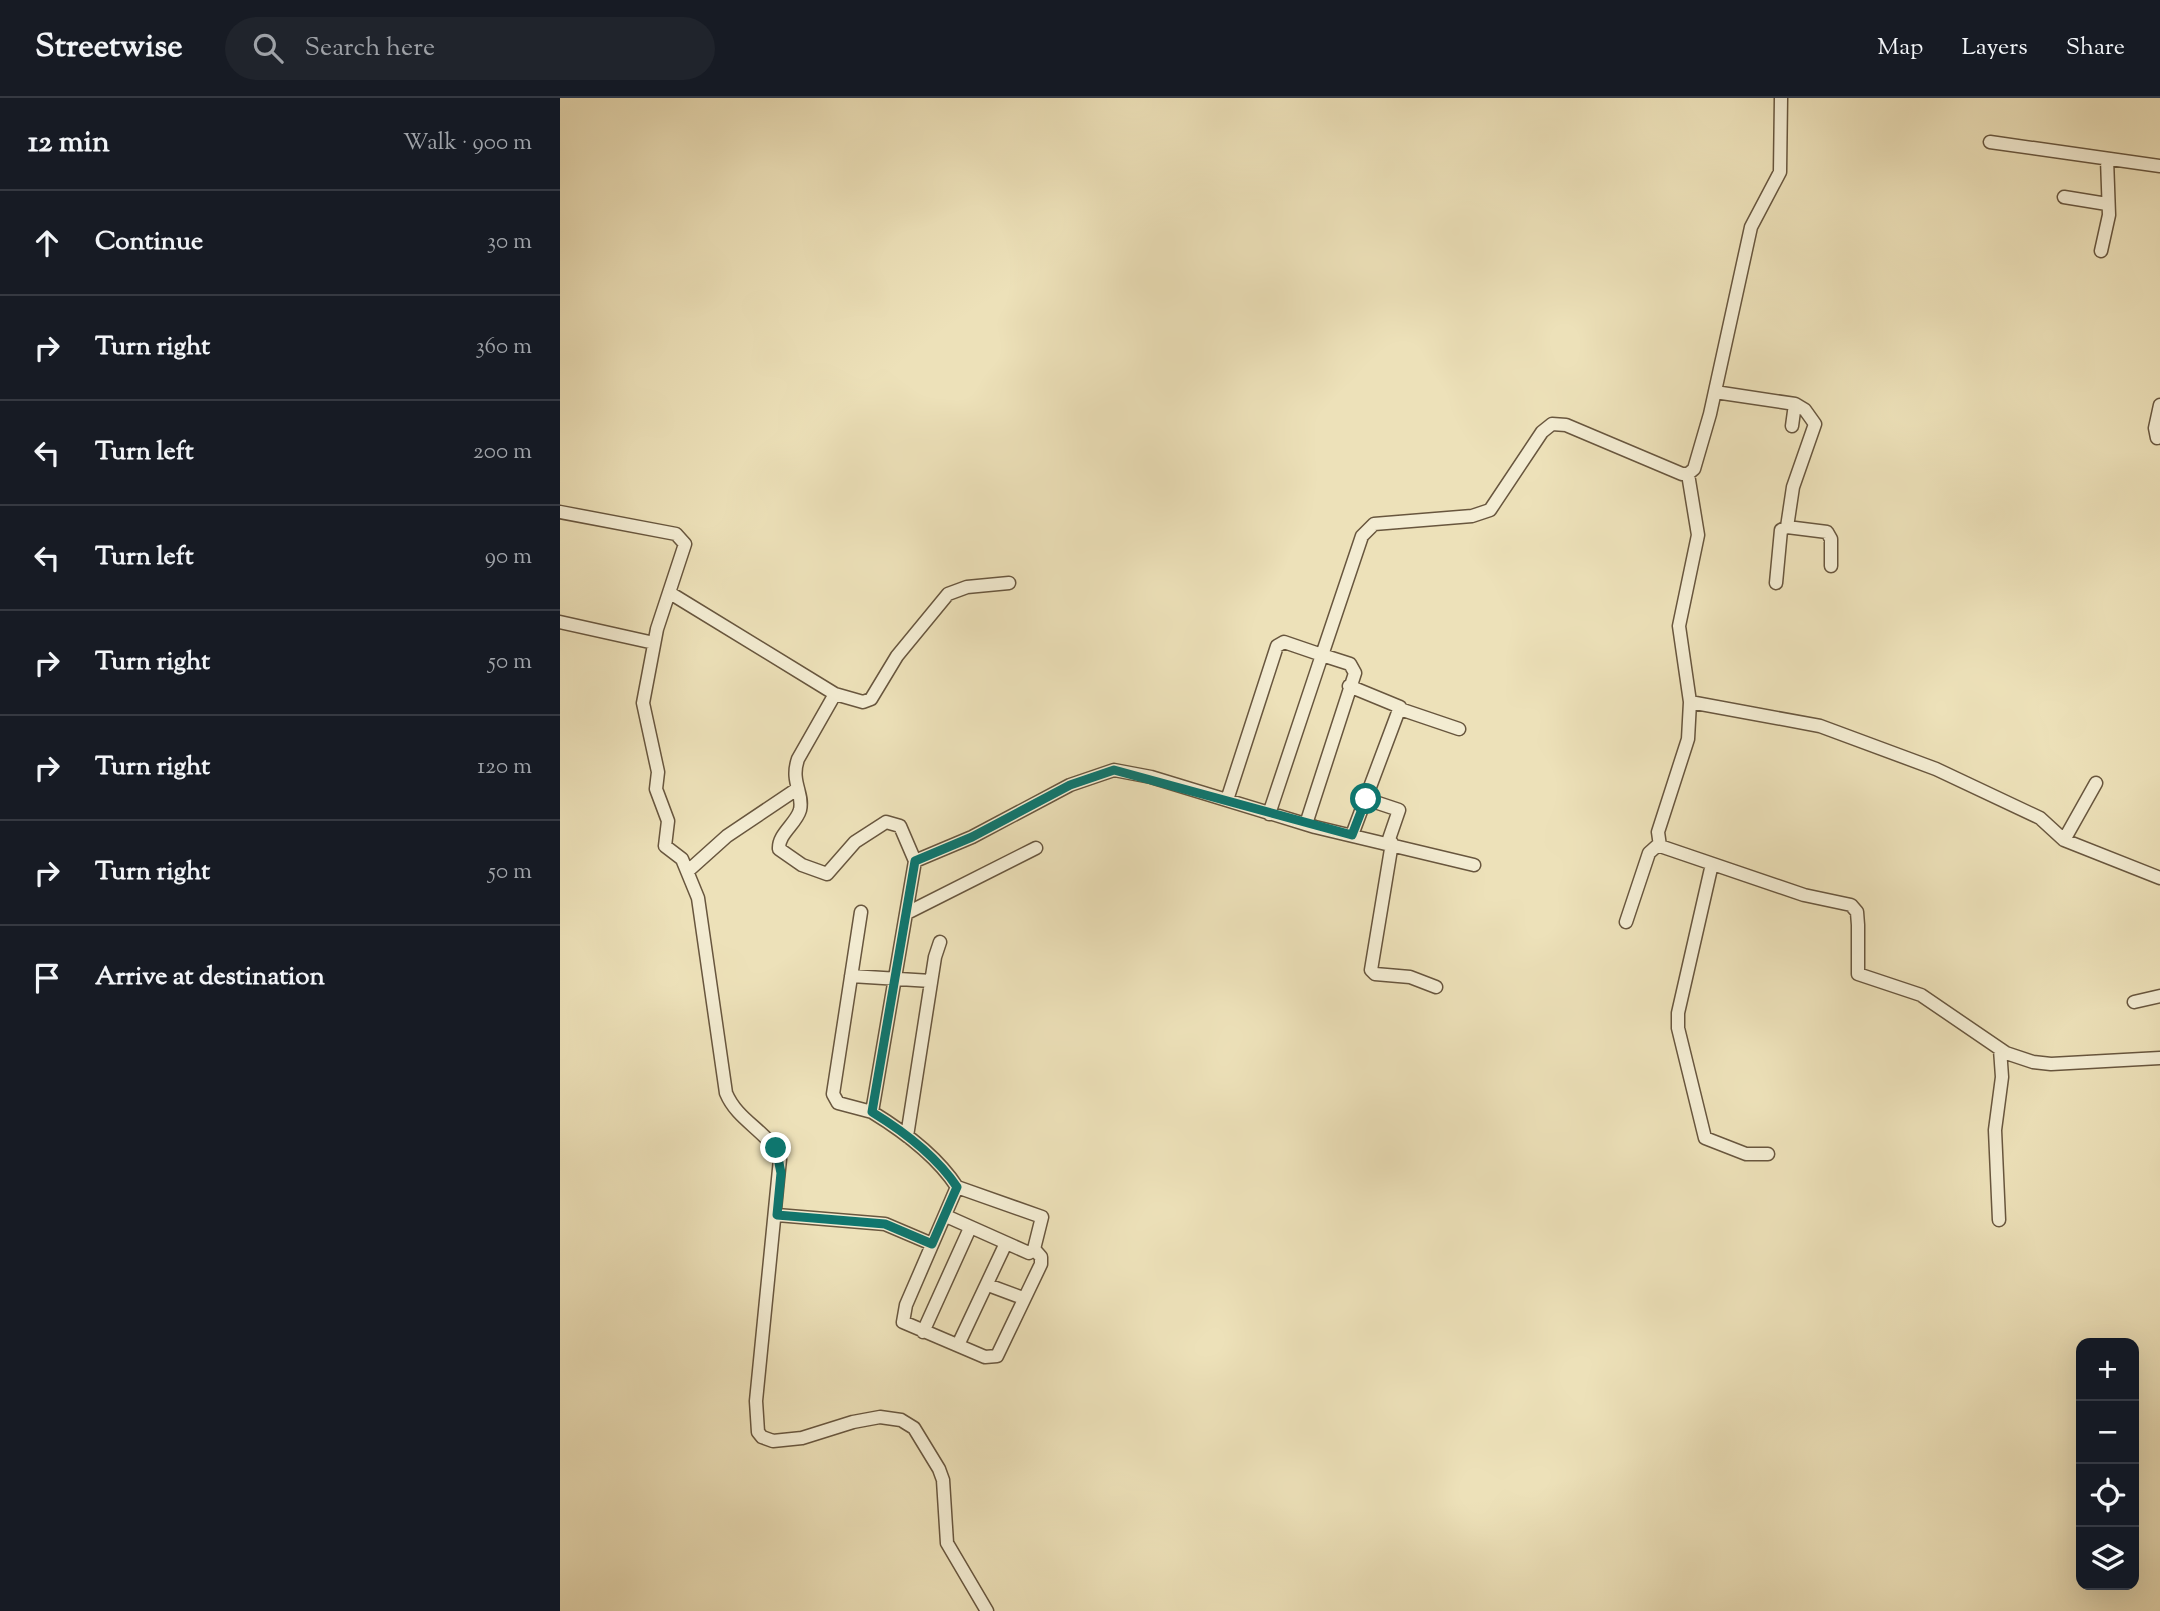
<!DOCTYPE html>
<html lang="en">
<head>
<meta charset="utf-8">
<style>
	body { margin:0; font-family:"Sorts Mill Goudy",serif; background:#20242c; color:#f1f3f6 }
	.controls { position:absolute; right:21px; bottom:21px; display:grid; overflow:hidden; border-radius:14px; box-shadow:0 7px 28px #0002 }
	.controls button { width:63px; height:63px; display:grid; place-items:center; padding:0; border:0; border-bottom:2px solid #363941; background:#171b24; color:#f1f3f6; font:35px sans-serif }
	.stop { position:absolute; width:21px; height:21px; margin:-16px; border:5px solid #0f766e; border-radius:50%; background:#fff }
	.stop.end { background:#0f766e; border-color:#fff; box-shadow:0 2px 7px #0008 }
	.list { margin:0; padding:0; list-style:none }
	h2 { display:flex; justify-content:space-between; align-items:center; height:91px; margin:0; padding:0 28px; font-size:30px }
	h2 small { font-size:23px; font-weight:400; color:#9ea1a6 }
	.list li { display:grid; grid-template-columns:46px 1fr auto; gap:21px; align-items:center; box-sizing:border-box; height:105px; padding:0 28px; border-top:2px solid #363941 }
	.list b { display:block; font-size:26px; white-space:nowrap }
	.list em { font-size:23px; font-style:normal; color:#9ea1a6 }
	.icon { flex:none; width:38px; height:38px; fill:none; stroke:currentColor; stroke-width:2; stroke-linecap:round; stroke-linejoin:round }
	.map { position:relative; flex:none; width:1600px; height:1513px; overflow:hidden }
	header { display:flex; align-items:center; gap:42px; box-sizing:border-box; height:98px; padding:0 35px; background:#171b24; border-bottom:2px solid #363941 }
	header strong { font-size:33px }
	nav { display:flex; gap:38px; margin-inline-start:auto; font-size:24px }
	.search { width:490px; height:63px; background:#20242c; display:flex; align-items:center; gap:18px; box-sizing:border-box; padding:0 24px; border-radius:38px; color:#9ea1a6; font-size:26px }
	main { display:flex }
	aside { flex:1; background:#171b24 }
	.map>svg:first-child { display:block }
</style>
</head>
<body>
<header>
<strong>Streetwise</strong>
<div class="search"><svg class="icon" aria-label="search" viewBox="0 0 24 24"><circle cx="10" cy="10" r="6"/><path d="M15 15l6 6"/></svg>Search here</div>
<nav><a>Map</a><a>Layers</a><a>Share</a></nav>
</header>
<main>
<aside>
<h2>12 min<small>Walk · 900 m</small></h2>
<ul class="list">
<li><svg class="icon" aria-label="ahead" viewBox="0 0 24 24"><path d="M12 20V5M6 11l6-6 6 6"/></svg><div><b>Continue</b></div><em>30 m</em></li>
<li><svg class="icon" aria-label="right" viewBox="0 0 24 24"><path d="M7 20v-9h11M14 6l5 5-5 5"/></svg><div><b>Turn right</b></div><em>360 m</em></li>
<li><svg class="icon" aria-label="left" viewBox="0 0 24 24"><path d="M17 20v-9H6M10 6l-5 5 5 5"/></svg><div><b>Turn left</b></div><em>200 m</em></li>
<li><svg class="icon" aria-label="left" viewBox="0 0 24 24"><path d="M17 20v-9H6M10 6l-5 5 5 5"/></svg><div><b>Turn left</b></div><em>90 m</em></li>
<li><svg class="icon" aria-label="right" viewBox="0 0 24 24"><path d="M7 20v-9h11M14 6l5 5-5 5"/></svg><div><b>Turn right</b></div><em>50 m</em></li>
<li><svg class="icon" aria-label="right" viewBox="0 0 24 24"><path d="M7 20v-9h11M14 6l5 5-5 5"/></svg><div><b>Turn right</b></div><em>120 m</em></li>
<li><svg class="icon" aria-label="right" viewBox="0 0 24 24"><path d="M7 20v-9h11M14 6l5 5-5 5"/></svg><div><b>Turn right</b></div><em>50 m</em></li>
<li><svg class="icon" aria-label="arrive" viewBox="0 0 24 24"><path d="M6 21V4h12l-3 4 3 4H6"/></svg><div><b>Arrive at destination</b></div></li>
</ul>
</aside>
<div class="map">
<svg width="1600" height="1513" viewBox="0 0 1600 1513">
	<rect width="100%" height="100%" fill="#ede1b9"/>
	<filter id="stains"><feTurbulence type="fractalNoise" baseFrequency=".00286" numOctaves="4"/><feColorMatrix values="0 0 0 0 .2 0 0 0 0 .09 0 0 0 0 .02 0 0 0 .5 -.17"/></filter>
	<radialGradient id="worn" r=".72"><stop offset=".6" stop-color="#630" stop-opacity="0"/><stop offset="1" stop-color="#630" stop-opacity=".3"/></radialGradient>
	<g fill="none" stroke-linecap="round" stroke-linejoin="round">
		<g stroke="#68563e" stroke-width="15">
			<path id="minor" d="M1430,44L1600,68
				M1504,99L1547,106
				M1541,153L1549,117L1547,61
				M1155,294L1235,306L1232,328
				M1235,306L1245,312L1255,326L1233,389L1227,429L1267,434L1271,441V468
				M1597,340L1595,330L1600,307
				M1128,376L1138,437L1119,528L1130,604L1128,641L1098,734L1100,748L1244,797L1291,807L1297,814L1298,827V876L1361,897L1446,955L1473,964L1491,966L1600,960
				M0,414L116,436L125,446L97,531L83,605L98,674L96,691L108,723L105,748L122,761L138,800L166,995C178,1024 209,1033 220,1061L196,1303L198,1334L202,1339L213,1343L242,1340L293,1324L320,1319L341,1322L354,1330L379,1371L383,1382L387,1445L427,1513
				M1216,485L1221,432L1227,429
				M110,495L275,596L238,661C230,684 244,695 240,712C236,726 218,736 219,751L242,767L267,776L295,744L326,724L340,728L355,763L312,1014C343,1033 377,1058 397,1089L346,1207L343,1224L425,1259L437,1258L481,1166V1159L474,1151
				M0,524L94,545
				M789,588L840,609L792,737
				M275,596L303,604L311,601L337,558L388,496L407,489L449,485
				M1130,604L1260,628L1376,671L1480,720L1504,742L1600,780
				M840,611L899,631
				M806,701L839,712L828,744
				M667,702L717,548L724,544L762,557L802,438L814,426L912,418L930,412L982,334L992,326L1006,327L1122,376H1128L1134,371L1150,316L1191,129L1220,74L1221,0
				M709,716L762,557L790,566L795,575L746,726
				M1504,742L1536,685
				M832,745L811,872L815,876L850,879L876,889
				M355,763L412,739L510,687L554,672L591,679L755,729L914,767
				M1152,766L1118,915V930L1145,1040L1186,1056H1208
				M128,773L167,738L237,691
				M301,814L273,996L278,1005L312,1014
				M347,815L476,750
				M1066,824L1089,755L1099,746
				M291,878L371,883
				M1574,904L1600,898
				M347,1038L375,859L380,844
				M217,1117L325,1126L372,1146
				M386,1118L469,1155L474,1151L482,1119L397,1089
				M1439,1122L1435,1032L1442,979L1440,951
				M428,1187L463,1200
				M363,1234L410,1130
				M398,1247L446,1145"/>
		</g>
		<use href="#minor" stroke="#f3ecd2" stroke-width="12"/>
	</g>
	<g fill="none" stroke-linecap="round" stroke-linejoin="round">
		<path stroke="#0f766e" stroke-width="9" d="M216,1050L221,1075L217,1117L325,1126L372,1146L397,1089C377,1059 343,1033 312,1014L355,763L412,739L510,687L554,672L792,737L806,701"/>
	</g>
	<rect width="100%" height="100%" filter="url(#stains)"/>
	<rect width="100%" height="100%" fill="url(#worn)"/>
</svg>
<div class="controls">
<button>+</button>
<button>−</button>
<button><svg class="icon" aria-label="locate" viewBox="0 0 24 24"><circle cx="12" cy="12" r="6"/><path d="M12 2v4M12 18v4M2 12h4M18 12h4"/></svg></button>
<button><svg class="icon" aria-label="layers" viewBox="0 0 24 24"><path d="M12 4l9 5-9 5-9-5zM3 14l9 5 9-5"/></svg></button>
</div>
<div class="stop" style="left:806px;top:701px"></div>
<div class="stop end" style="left:216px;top:1050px"></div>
</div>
</main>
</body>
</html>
